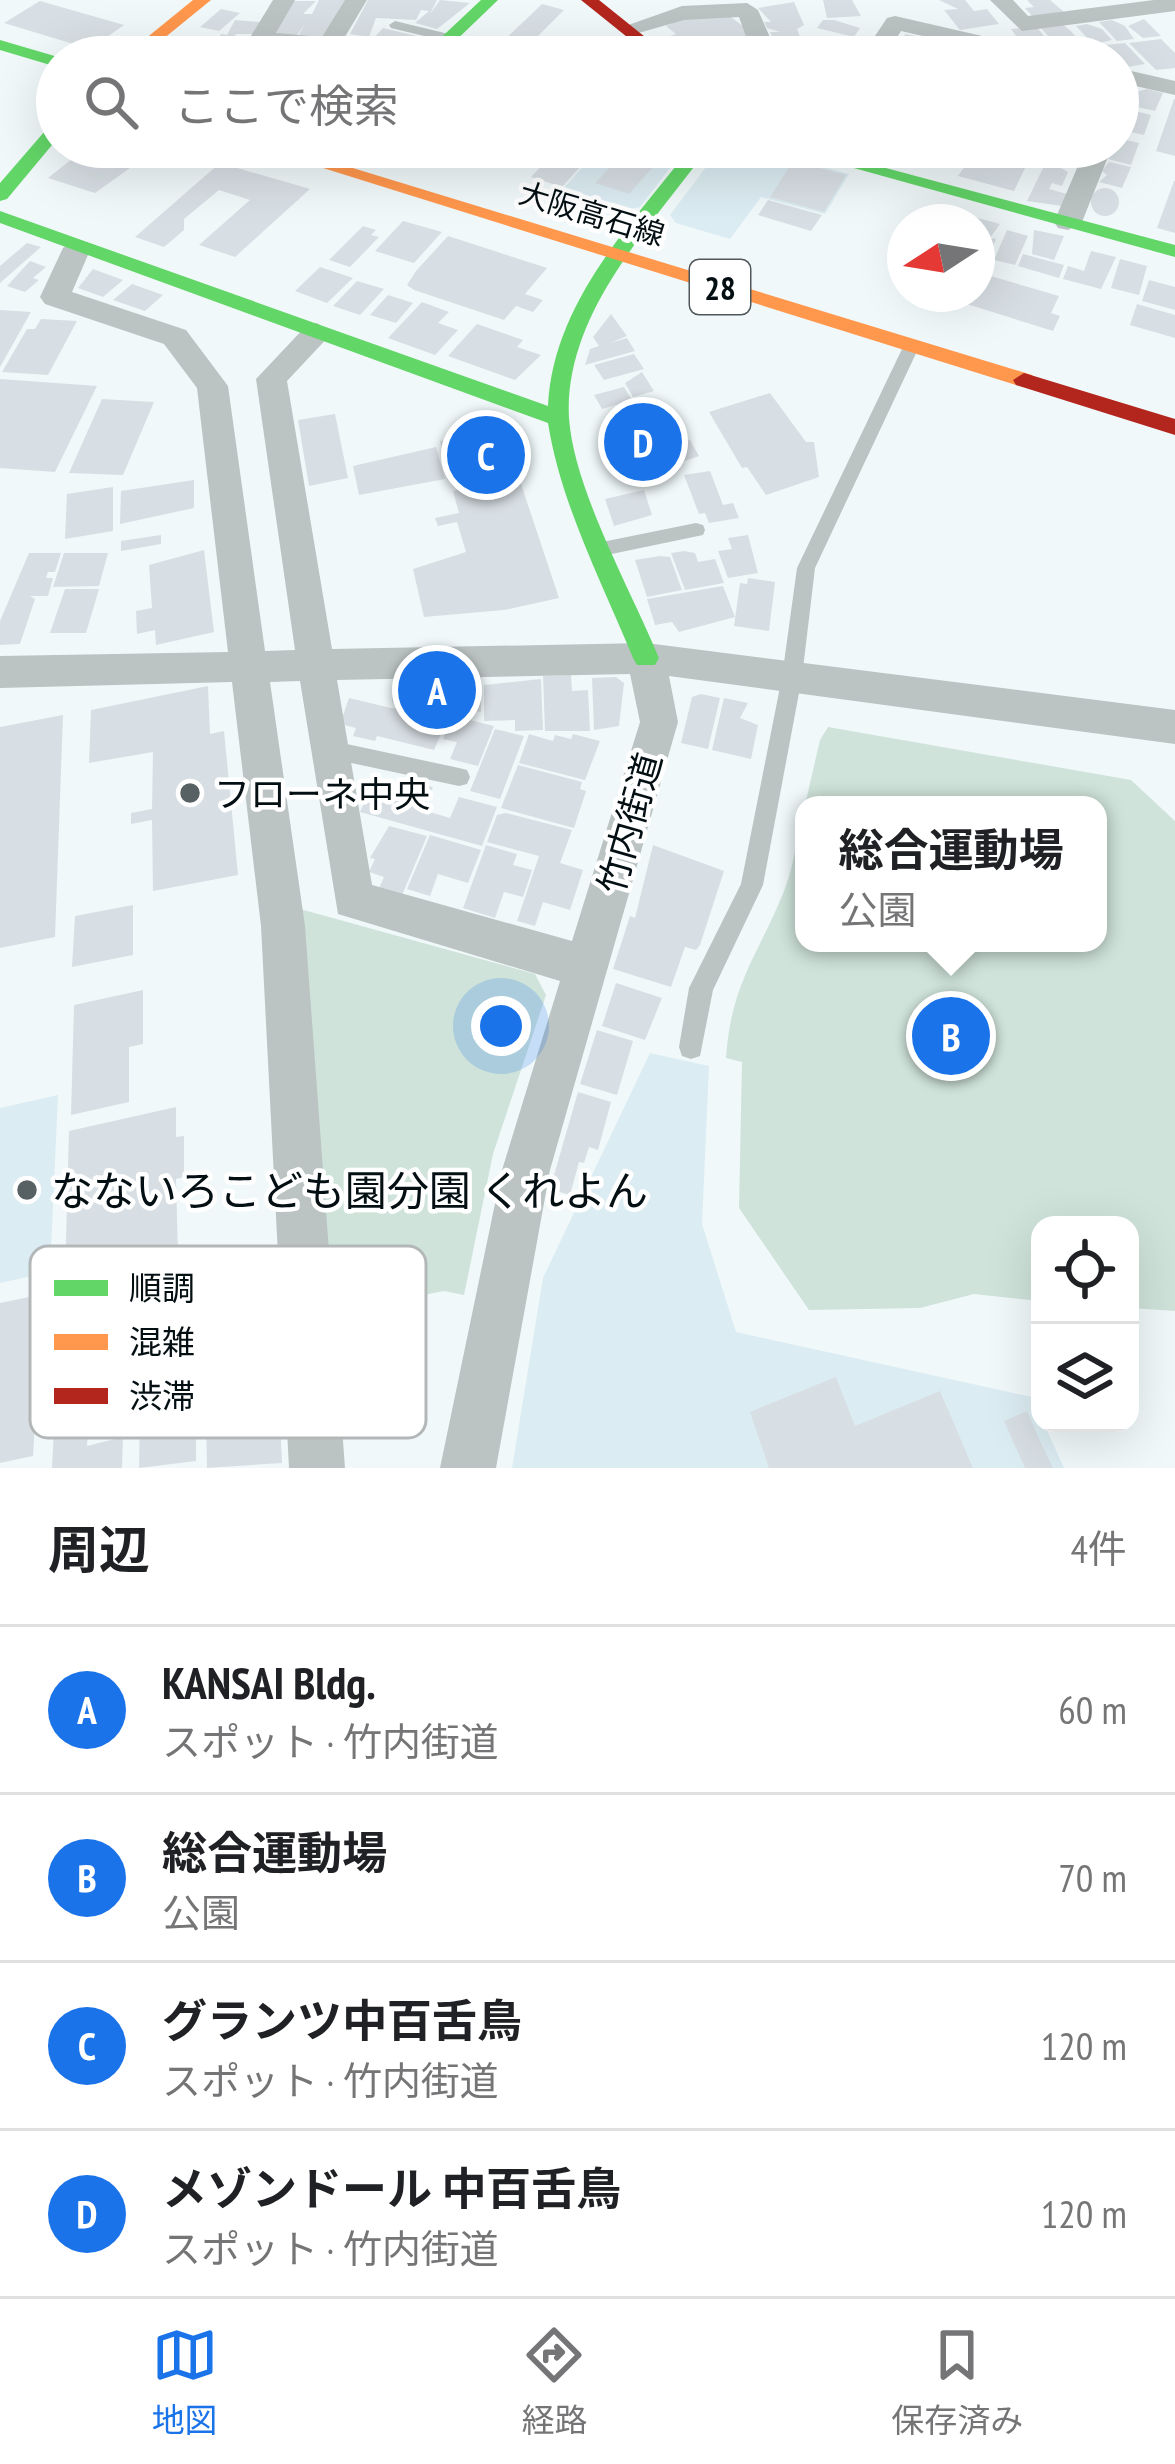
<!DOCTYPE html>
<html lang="ja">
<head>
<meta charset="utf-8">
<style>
	body { margin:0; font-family:"PT Sans Narrow","Noto Sans JP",sans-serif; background:#f2f2f2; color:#202124 }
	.controls { position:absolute; right:36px; bottom:36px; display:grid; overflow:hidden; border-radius:24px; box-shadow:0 12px 48px #0002 }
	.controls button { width:108px; height:108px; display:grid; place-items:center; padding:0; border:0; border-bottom:3px solid #e0e0e0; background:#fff; color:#202124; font:60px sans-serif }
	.compass { position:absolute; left:887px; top:204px; width:108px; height:108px; border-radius:50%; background:#fff; box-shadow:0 12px 48px #0002; rotate:258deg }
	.you { position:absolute; left:501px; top:1026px; width:42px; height:42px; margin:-30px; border:9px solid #fff; border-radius:50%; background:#1a73e8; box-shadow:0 0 0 18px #1a73e833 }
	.badge { display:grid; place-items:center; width:78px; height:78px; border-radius:50%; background:#1a73e8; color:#fff; font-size:39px; font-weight:700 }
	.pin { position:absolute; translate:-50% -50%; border:6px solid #fff; box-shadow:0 3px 12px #0006 }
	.popup { position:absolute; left:795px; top:796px; width:312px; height:156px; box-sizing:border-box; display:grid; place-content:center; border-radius:24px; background:#fff; filter:drop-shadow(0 3px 9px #0005); font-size:39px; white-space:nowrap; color:#757577 }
	.popup b { font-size:45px; color:#202124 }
	.popup::after { content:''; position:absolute; left:50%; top:100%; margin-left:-24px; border:24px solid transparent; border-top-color:#fff }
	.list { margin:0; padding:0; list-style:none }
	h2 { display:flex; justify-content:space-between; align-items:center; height:156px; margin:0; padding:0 48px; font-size:51px }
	h2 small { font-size:39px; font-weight:400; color:#757577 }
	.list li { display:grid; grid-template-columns:78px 1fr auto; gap:36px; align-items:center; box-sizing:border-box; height:168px; padding:0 48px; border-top:3px solid #e0e0e0 }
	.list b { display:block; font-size:45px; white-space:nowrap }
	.list p { margin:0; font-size:39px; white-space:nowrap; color:#757577 }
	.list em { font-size:39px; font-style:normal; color:#757577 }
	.icon { flex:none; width:66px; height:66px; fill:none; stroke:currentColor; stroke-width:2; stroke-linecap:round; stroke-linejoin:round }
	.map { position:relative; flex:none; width:1175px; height:1468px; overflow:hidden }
	.search { position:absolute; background:#fff; box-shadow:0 12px 48px #0002; left:36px; right:36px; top:36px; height:132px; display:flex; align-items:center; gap:30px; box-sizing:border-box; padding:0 42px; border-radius:66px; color:#757577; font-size:45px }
	.sheet { height:828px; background:#fff }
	nav { display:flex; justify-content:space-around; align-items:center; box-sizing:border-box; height:168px; border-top:3px solid #e0e0e0; background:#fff; font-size:33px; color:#757577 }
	nav a { display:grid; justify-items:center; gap:6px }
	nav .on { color:#1a73e8 }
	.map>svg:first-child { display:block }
</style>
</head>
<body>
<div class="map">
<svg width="1175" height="1468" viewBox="0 0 1175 1468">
	<rect width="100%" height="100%" fill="#f0f8fa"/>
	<path fill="#dbecf2" d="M601,147H686L640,207L625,210L561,191Z
		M721,147H750L849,174L825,214L761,197L730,239L676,223L670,215Z
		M650,1053L709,1066L702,1224L736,1332L1032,1397L1064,1468H512L543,1278Z
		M58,1095L50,1272L0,1283V1108Z"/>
	<path fill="#cfe3da" d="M828,727L1131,780L1175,821V1311L1130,1308V1225H1040V1301L974,1294L920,1308L809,1310L739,1208L742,1062L726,1058C731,983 758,956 784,891C794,865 798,835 804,808V943H1098V805H805L820,740Z
		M300,909L535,974L546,995L493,1154L464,1295L444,1291L326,1314Z"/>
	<path fill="#d8dfe4" d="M319,0H347L322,40L297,38L305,24L295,38L275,35L293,1H316L303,14H312Z
		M368,0H437L430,14L440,0L470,3L437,29L415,23L429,11L421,10L416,20L376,18L369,37L350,34Z
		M823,0H852L861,16L827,18Z
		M939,0H965L974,11L987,9L999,24L960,30L944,10L958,9Z
		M1027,0H1050L1064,12L1032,16L1025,8L1034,7Z
		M40,1L124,25L90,49L4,23Z
		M794,2L804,25L797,29L802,42L775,43L770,32H780L767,28L764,22H771L758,8Z
		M542,4L564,10L519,55L495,49Z
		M221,9L240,13L219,31L200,27Z
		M728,15L747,29L748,38L721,48L707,43L713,51L695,57H678L658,40L676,34L666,26L680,19Z
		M1144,19L1161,36L1143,38L1128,26Z
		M235,20L260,22L254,34H236L231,43L247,46L241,57L212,56L221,34L227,35Z
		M823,20H834L860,28L854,37L817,28Z
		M1112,20L1125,26L1134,39L1117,41L1099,22Z
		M1087,24L1102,29L1112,40L1093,44L1076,26Z
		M1063,25L1071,31L1081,44L1054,43L1041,28Z
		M1037,27L1047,40L1021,43L1011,29Z
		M383,28L425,38L428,42L416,52L372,40Z
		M905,34L927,38L915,57H895Z
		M1161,39L1175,53V68L1156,70L1129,43Z
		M928,41L948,46L942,57H918Z
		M1125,43L1145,64L1127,67L1106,45Z
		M1098,45L1107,57H1075L1068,48Z
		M1147,89L1163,93L1155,111L1133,106L1139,91Z
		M1174,99H1175V156L1156,151Z
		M1130,110L1151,115L1144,135L1122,130Z
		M1118,138L1139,143L1131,165L1108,159Z
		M87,147H150L138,156L144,158L95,193L48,178Z
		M559,147H598L562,187L531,177Z
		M978,147H1035L1014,191L958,176Z
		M1054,147H1080L1072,164L1049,158Z
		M622,155L655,165L629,194L595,183Z
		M1047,160L1068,172L1062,186L1052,183L1049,189L1067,194L1062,206L1027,201Z
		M793,161L846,175L824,212L770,197Z
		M1109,162L1131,167L1122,188L1099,182L1107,175L1102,171Z
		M220,163L310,189L235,257L199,245L250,200L219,190L184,219V230L164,247L135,237Z
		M1174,181H1175V233L1157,228Z
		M1091 202a14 14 0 1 1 28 0a14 14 0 1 1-28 0Z
		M768,200L822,215L811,231L758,215Z
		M974,217L1000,224L990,238L996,239L988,257L977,254Z
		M403,221L442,232L414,263L375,251Z
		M363,226L376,230L371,235L379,237L350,267L329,260Z
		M1007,230L1028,236L1015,265L994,260Z
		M1034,230L1064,236L1054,260L1032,254Z
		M448,236L547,268L525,294L543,300L533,312L516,306L504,320L414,290L407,285L416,271Z
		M27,243L41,247L0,283V266Z
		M1091,251L1116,257L1101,289L1063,279L1068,266L1084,271Z
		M1023,254L1064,265L1059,278L1018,266Z
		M1120,259L1147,266L1139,295L1111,288Z
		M30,261L46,267L33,278L39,280L25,292L7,286Z
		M320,267L353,278L327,303L295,291Z
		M93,269L123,280L103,297L78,288Z
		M977,272L1059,296L1051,313L1060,316L1053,331L938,295L977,294Z
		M1149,280L1175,287V310L1142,301Z
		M357,281L384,289L360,315L333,306Z
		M132,284L163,295L145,311L113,300Z
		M388,295L413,303L396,323L370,315Z
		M422,302L449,312L438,323L458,330L435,355L388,338Z
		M1137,304L1175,315V338L1130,325Z
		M0,310L31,312L0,367Z
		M611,314L627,336L610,343L627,338L635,351L585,365L590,349L599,346L593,337Z
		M41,319L77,321L48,375L2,372L27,329H35Z
		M477,324L523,340L517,347L541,355L515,380L448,356Z
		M634,354L644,369L604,380L594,365Z
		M642,372L654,391L633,397L625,383Z
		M0,379L97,386L55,472L0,468Z
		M624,387L632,400L602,409L594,395Z
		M770,393L806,442H814L819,477L766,495L747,467L742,468L709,412Z
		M102,399L154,402L123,475L69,473Z
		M657,408L678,443L690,440L699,456L635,478L621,452L609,456L602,444L615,440L605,422Z
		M335,414L348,478L309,486L298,420Z
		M505,430H524L530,464L450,479L440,441Z
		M436,447L445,479L359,495L353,466Z
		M710,471L723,505L733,503L739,518L709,523L705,513L699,514L684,475Z
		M519,478L559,598L504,610L424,617L413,569L466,552L457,522L438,526L435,518L459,513L453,491Z
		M194,480V508L120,524L121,491Z
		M113,487V531L65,539L67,494Z
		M644,490L652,515L614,526L605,499Z
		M161,535V544L121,551V541Z
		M748,535L758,573L728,578L718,551L732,549L728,538Z
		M204,550L214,632L156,645L155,630L137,634L136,611L152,608L149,565Z
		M684,551L695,553L698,562L715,559L724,583L685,590L671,553Z
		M29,553H61L55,572H48L46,578H53L48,596H30L35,599L20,644L0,645V621Z
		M64,553H108L99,586L53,587Z
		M660,556L670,557L682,590L647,597L635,560Z
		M748,578L775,582L769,631L734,626L740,583L747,584Z
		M723,586L735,617L679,632L672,622L655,625L647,599Z
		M65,589H99L86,633H50Z
		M571,675L572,691L588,690L590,731H545L543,676Z
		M481,676V712L392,702L395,678Z
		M616,677L624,683L619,726L594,730L592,678Z
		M541,679L543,730L515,731V720L484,721V685Z
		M208,686L210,734L224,731L238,875L153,891L152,820L131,824V813L152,809L153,752L89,763L91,710Z
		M701,694L720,698L708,749L681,743L692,697Z
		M349,698L391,708L449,715L434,750L377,736L375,741L353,736L356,728L340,724Z
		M724,698L748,703L740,718L758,725L751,759L712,750Z
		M63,715L55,937L0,948V727Z
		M453,716L494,726L478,766L450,759L457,742L443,739Z
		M495,729L524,736L500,799L470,791Z
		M529,734L553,741L555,735L571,739L573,734L600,741L585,780L519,763Z
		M518,765L582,782L580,789L586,791L574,828L501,808Z
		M408,780L433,787L423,810L450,818L459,797L497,807L482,846L360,812L373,783L403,791Z
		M506,813L572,830L560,863L583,870L570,910L543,902L535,926L517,921L539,856L487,842L497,815Z
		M389,826L427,836L402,895L379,888L384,877L369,872L375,859L370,858Z
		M430,835L481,850L468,883L438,874L430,896L407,889Z
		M486,845L517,854L513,865L532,870L523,897L504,892L495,918L463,908Z
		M653,845L724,871L700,945L696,950L685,947L671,987L613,969L630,916L635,918Z
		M133,905V955L72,967L75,916Z
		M616,983L662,998L645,1040L602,1026Z
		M143,990V1044L129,1047V1102L71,1115L74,1005Z
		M597,1030L633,1041L617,1095L580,1084Z
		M578,1092L611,1102L598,1150L589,1147L584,1163L579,1162L570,1195L550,1189Z
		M176,1107V1137L184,1136V1177L176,1179L178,1254L161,1258L162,1288L64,1312L69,1131Z
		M43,1294L33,1456L0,1463V1303Z
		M242,1297L243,1324L199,1334V1307Z
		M273,1327L276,1395L207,1412L205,1342Z
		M196,1347V1461L139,1468L141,1360Z
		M116,1358L115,1424L88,1430L87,1446L123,1437L122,1468H52L57,1371Z
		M836,1377L855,1426L940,1391L973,1468H769L750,1412Z
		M279,1399L282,1463L207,1468L206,1416Z
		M1027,1411L1040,1441L1053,1468H1025L1004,1421Z"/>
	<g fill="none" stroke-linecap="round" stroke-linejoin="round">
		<path fill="#bbc4c3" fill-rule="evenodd" d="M395,21L453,35L455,38L449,42L391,28L389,25Z
			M911,342L919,347L815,568L802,677L763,885L713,990L700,1056L691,1059L682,1056L679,1047L689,988L741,884L782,677L797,568L903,347Z
			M696,523L703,525L705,530L703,535L602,556L593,549L602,542Z
			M328,740L459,768L467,770L470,777L467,784L459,786L328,758L321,755L317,749L321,743Z"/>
		<path fill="#bbc4c3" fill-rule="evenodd" d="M273,0H295L276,33L322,37L345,0H367L337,50L329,52L253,44L249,39Z
			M990,0H1013L1028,16L1154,0H1175V11L1022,31Z
			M747,3L758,10L772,42L736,57H699L747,39L739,17L684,20L628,36L617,29L682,6Z
			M895,16L1052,52L1056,57H1013L901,31L885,57H861L887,18Z
			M1118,68L1175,81V95L1118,82Z
			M1086,147H1112L1082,222L1068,230L1058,228L1054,222Z
			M77,239L91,248L72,292L186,330L228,386L265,651L295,650L256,379L306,326L317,323L332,333L287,381L332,649L646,643L1175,710V744L669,676L678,722L550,1170L496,1468H440L502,1170L560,981L338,914L300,681L270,682L305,926L345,1468H289L261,926L232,682L0,688V656L228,652L197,388L164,344L45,304L40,297L63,248ZM630,674L640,722L572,941L372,885L337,680Z"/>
		<path fill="#63d668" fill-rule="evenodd" d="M481,0H498L447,49L464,57L430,54V48Z
			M0,40L58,57L57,67L0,50Z
			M57,123V139L7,199L0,201V183L51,124Z
			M691,147H709C678,189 644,228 616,272C588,315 566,366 569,418C574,490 631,590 659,658L655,665H637L633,658C602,582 561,505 548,423L0,223V211L548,406C553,303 631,224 691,147Z
			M778,147H807L1175,245V257Z"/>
		<path fill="#ff974d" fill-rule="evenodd" d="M193,0H211L141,57H123Z
			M256,147H284L1032,375L1035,380L1024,387L1016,385Z"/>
		<path fill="#b3261e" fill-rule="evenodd" d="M581,0H599L670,57H652Z
			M1024,373L1175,419V435L1016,385L1013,380Z"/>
	</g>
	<g fill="#576164" stroke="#fff" stroke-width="4.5">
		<circle cx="190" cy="793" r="12"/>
		<circle cx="27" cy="1190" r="12"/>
	</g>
	<g text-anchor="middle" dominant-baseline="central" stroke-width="9" stroke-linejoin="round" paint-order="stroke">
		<g font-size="30" fill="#040f13" stroke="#fff">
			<text transform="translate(592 213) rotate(17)">大阪高石線</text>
		</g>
		<rect fill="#fff" stroke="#4f575a" stroke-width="3" x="690" y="260" width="60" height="54" rx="9"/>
		<g font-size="33" font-weight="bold" fill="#040f13">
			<text x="720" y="287">28</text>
		</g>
		<g font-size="36" fill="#040f13" stroke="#fff" text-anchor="start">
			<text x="214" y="793">フローネ中央</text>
		</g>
		<g font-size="36" fill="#040f13" stroke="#fff">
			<text transform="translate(629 823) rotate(-74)">竹内街道</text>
		</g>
		<g font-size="42" fill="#040f13" stroke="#fff" text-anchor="start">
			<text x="51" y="1190">なないろこども園分園 くれよん</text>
		</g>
	</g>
	<rect x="30" y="1246" width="396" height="192" rx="18" fill="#fff" stroke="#b4b7b8" stroke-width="3"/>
	<rect x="54" y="1280" width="54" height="16" fill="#63d668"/>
	<rect x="54" y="1334" width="54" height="16" fill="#ff974d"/>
	<rect x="54" y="1388" width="54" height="16" fill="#b3261e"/>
	<g font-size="33" fill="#040f13">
		<text x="129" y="1300">順調</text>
		<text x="129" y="1354">混雑</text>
		<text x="129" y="1408">渋滞</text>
	</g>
</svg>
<div class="controls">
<button><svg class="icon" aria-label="locate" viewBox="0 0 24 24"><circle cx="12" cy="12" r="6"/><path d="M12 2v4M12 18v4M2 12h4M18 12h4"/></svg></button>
<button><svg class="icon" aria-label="layers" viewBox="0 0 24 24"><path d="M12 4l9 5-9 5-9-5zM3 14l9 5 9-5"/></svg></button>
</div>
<svg class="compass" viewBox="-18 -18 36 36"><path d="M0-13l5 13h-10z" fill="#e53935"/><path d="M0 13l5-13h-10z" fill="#757577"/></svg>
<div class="you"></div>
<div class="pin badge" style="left:437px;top:690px">A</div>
<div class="pin badge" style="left:951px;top:1036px">B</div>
<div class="popup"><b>総合運動場</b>公園</div>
<div class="pin badge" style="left:486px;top:455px">C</div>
<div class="pin badge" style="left:643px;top:442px">D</div>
<div class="search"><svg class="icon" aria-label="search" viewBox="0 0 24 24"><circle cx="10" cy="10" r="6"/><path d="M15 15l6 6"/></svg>ここで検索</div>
</div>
<section class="sheet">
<h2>周辺<small>4件</small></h2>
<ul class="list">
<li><span class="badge">A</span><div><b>KANSAI Bldg.</b><p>スポット · 竹内街道</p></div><em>60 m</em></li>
<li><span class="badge">B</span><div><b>総合運動場</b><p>公園</p></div><em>70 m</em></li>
<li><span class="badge">C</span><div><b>グランツ中百舌鳥</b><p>スポット · 竹内街道</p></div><em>120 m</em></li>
<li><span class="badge">D</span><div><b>メゾンドール 中百舌鳥</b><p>スポット · 竹内街道</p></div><em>120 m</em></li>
</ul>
</section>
<nav>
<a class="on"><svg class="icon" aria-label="map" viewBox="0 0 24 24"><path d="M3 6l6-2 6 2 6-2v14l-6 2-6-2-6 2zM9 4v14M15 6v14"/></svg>地図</a>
<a><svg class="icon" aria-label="directions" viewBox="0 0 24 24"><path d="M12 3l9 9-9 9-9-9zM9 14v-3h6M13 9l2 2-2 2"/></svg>経路</a>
<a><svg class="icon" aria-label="saved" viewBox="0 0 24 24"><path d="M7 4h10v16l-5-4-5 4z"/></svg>保存済み</a>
</nav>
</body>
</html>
